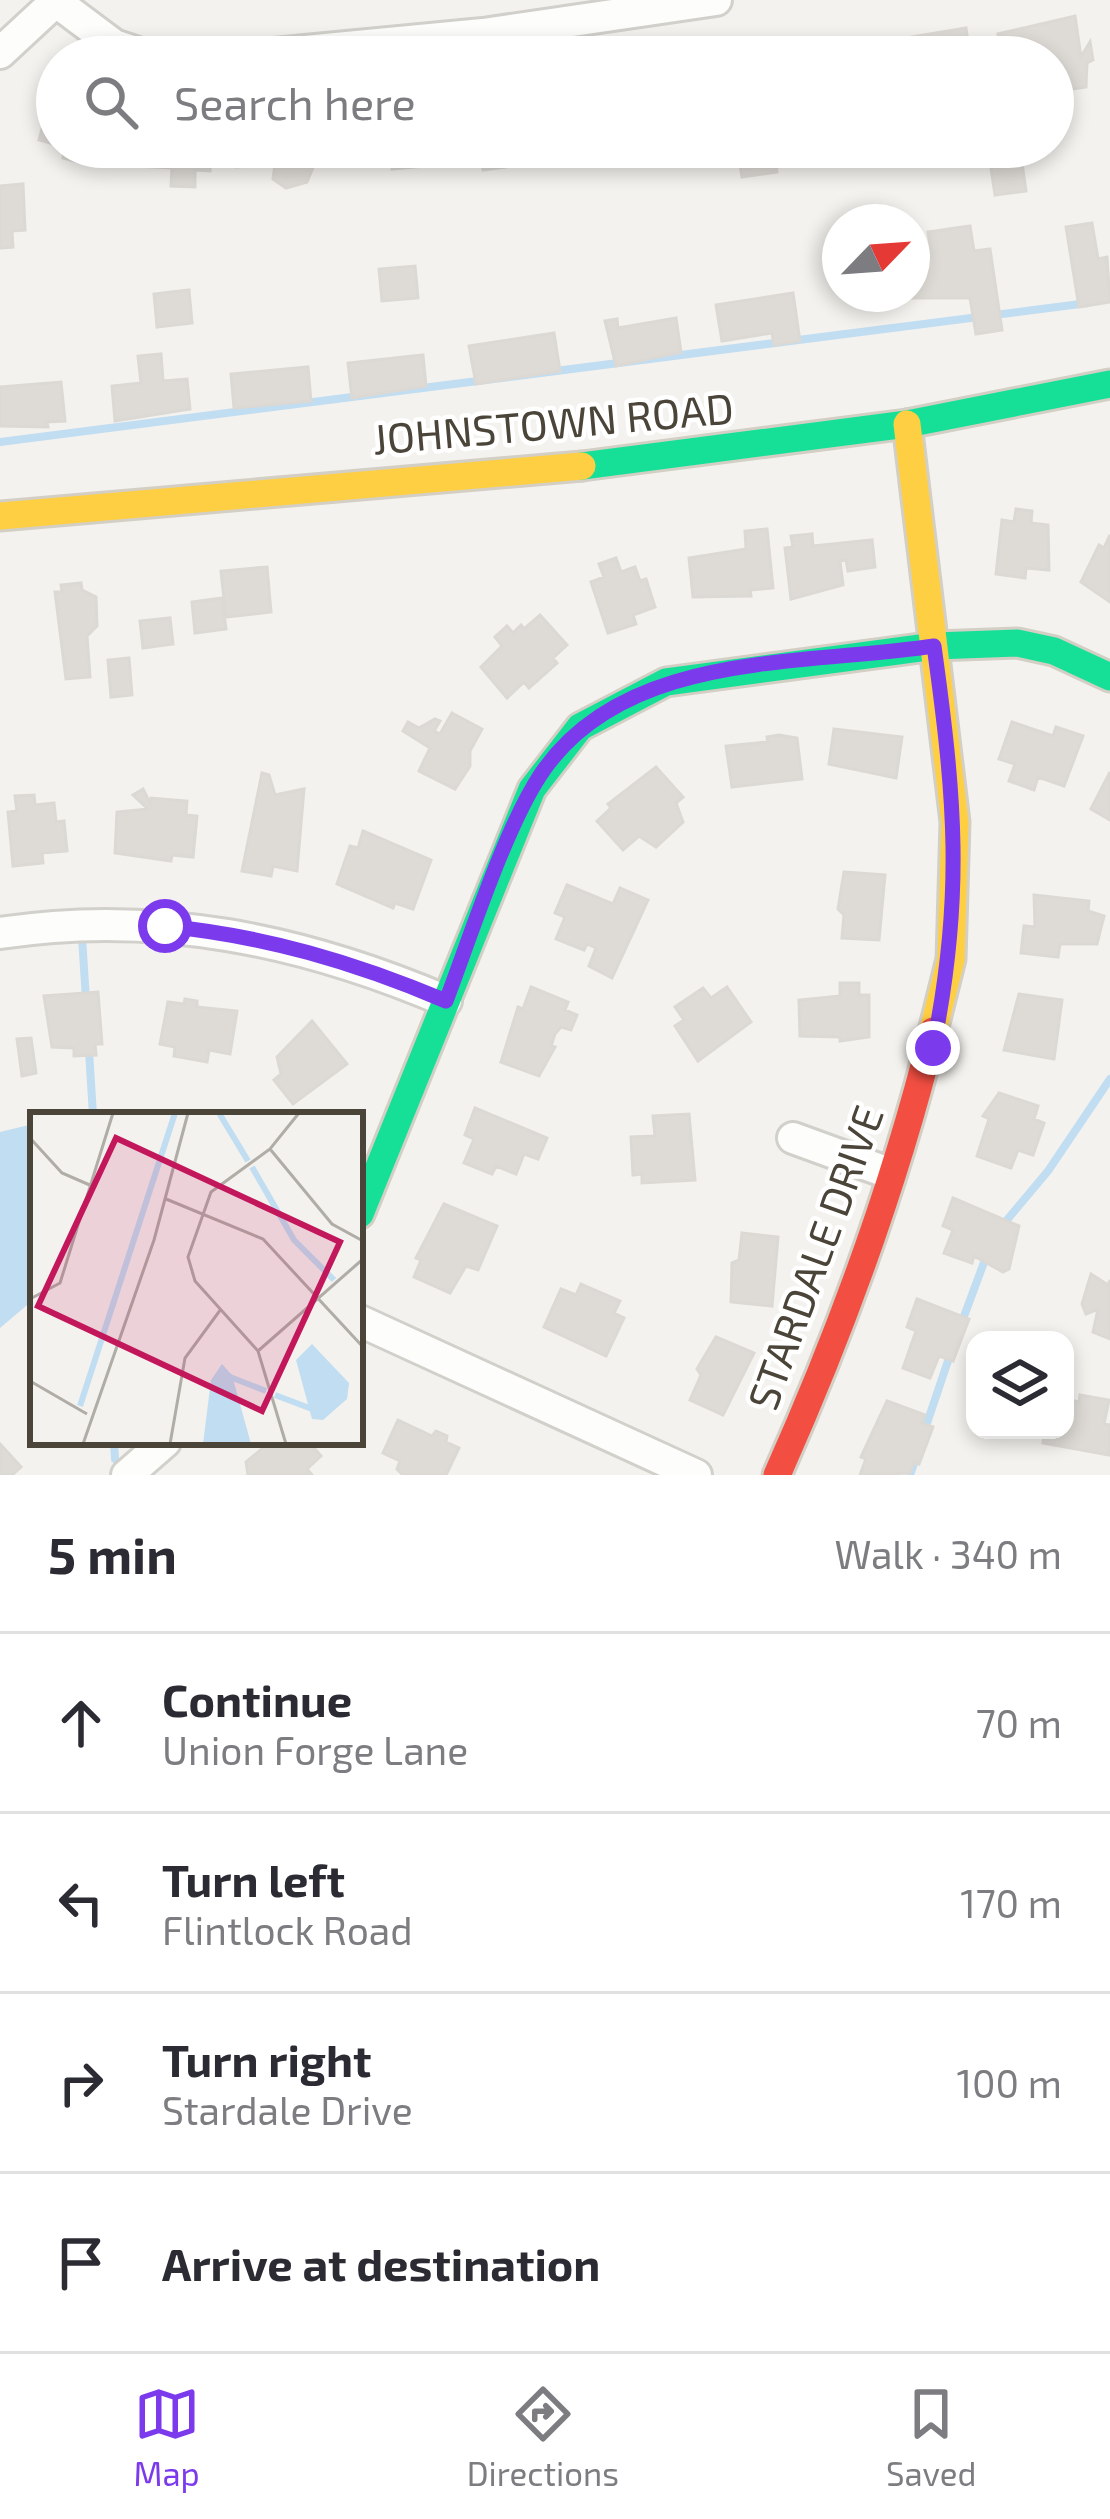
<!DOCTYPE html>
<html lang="en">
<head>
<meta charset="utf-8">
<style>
	body { margin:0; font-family:"Exo 2",sans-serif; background:#f7f7f7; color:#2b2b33 }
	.controls { position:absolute; right:36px; bottom:36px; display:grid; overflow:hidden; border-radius:24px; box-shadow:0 6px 18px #0003 }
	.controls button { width:108px; height:108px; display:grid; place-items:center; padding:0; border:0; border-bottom:3px solid #e1e1e2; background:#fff; color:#2b2b33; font:60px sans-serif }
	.compass { position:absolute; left:822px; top:204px; width:108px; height:108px; border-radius:50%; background:#fff; box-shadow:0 6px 18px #0003; rotate:65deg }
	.stop { position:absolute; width:36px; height:36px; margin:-27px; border:9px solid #7c3aed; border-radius:50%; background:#fff }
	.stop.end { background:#7c3aed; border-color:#fff; box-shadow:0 3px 12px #0008 }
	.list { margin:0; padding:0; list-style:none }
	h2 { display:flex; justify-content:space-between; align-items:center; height:156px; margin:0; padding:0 48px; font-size:51px }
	h2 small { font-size:39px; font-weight:400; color:#7c7c81 }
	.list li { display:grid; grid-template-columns:78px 1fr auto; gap:36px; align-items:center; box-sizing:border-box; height:180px; padding:0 48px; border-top:3px solid #e1e1e2 }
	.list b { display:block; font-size:45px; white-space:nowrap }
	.list p { margin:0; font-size:39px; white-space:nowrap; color:#7c7c81 }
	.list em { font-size:39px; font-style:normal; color:#7c7c81 }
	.icon { flex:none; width:66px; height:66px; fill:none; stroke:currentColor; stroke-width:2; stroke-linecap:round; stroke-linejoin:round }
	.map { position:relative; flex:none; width:1110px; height:1475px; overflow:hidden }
	.search { position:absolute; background:#fff; box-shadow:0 6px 18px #0003; left:36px; right:36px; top:36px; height:132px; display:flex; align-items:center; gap:30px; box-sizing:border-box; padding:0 42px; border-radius:66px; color:#7c7c81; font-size:45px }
	.sheet { height:876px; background:#fff }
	nav { display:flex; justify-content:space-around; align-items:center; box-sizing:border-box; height:168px; border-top:3px solid #e1e1e2; background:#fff; font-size:33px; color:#7c7c81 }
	nav a { display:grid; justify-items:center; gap:6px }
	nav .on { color:#7c3aed }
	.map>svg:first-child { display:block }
</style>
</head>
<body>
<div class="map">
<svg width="1110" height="1475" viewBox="0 0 1110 1475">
	<rect width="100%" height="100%" fill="#f4f2ee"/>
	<path fill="#c0ddf1" d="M33,1124V1300L0,1328V1132Z"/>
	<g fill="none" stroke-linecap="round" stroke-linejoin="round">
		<path stroke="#c0ddf1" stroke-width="8" d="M0,442L1088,303
			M82,937L86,1000
			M89,1051L93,1115
			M1001,1227L1048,1171L1110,1079
			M960,1327L986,1257
			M923,1435L951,1352
			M114,1442L115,1459
			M910,1475L917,1455"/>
	</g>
	<path fill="#dedbd6" stroke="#dcd9d4" stroke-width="3" d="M1075,16L1081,57L1090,42L1093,60L1087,63L1086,87L1053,92V57H1002L998,34Z
		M966,28L970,57H910L906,38Z
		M843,47L844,54L864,50L866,57H796Z
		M50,99L57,101V147H115L113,154L93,149L89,165L63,158L65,149L56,147L54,144L39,140Z
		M139,147H211L210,171L195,170V187L171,186L172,168L138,166Z
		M236,147H323V160L314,165L307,182L286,188L273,179L275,164L237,167Z
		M349,147H431V151L424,152L426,166L392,169V162L382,160L351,163Z
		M454,147H533L504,150L506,167L483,170L480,152L455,156Z
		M737,147H774L777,172L742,177Z
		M1021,156L1026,191L995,195L990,161Z
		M23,184L25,230L12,231L13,247L0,248V186Z
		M1092,223L1098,259L1107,257L1110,302L1079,307L1066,227Z
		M970,226L974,251L990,249L1002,330L976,334L970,298H906L912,294V260L932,257L928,232Z
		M415,266L418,298L382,301L379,269Z
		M189,290L192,323L157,327L154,294Z
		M793,293L800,341L774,345L772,333L722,341L716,305Z
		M676,318L681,352L616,366L605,321L617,319L618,328Z
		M554,333L560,371L476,384L469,346Z
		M161,354L163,381L187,379L190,409L115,421L112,386L141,383L138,356Z
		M423,355L426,386L352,398L348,363Z
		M308,367L311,401L234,408L231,374Z
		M61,382L65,421L47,422L48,427L0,426V387Z
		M1016,509L1032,511L1031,523L1048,525L1049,570L1026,568L1025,578L996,574L1002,520L1014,522Z
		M767,529L773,588L750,590L751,596L693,597L689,558L746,549L745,531Z
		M812,534L813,546L872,540L875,567L848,571L846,560L840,561L843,585L791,599L785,548L793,547L791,536Z
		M1110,535V602L1081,582L1099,545L1104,548Z
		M616,558L621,572L635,567L640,581L646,579L655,607L633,615L636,624L608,633L591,582L604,577L599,564Z
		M267,567L271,612L226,617L221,571Z
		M81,583L82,590L96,597L97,626L87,636L90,677L66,679L55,592H62L61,585Z
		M222,598L226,629L195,633L192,602Z
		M540,615L567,645L553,658L557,663L529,688L524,682L507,698L481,667L502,646L495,637L507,626L513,633L521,625L524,629Z
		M170,618L173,644L143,648L140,621Z
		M129,658L132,695L111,697L108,660Z
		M452,713L482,729L470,751V766L455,789L419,771L430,748L403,731L408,722L419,728L435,719L440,721L434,731L440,734Z
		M1012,722L1053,736L1056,727L1083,736L1064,786L1038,777L1034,790L1009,781L1015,764L999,759Z
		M834,729L902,737L896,778L829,764Z
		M779,735L797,738L802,779L732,787L726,746L768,742L767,737Z
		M656,767L683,797L676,803L683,822L656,847L639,836L623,850L597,821L611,808L608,804Z
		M1110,772V820L1091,809Z
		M262,773L269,775L275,795L304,789L297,871L273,866L271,876L242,871Z
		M143,789L150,803L151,798L187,801L186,815L197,816L193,857L172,855L171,861L115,853L117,812L148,809L133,795Z
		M34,795L35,805L54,803L56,822L64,821L67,851L42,853L43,863L13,866L8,812L17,811L15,796Z
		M363,831L431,860L413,909L395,903L393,908L337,884L350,846L358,848Z
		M844,872L885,875L879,940L842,938L844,915L838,909Z
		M567,885L613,904L620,888L648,900L612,978L589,966L596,948L587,944L584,950L556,939L565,917L555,913Z
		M1034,895L1089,901L1088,911L1104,916L1097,944H1060L1058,957L1021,953L1024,926L1035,927Z
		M840,983H859V995H869V1037L840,1041V1037L800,1036L799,1000L840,996Z
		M531,987L568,1002L565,1010L577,1015L571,1030L561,1027L555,1034L551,1046L555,1047L539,1076L501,1062L518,1007L523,1009Z
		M727,987L751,1022L698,1061L675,1026L684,1020L675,1007L703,988L711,998Z
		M98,992L102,1044H95L96,1055L74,1056V1048L52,1047L44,996Z
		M1019,994L1062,1000L1054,1059L1004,1050Z
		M185,999L197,1001V1007L237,1011L230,1054L209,1050L207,1062L174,1056L175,1047L160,1044L168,1002L184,1004Z
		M312,1021L347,1064L293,1104L274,1080L281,1074L277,1057Z
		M31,1038L36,1073L22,1076L17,1039Z
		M999,1093L1038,1106L1034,1119L1044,1123L1033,1155L1018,1150L1011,1168L977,1156L989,1119L983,1116Z
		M475,1108L547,1138L538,1159L524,1154L516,1174L496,1166L492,1174L464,1163L474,1139L465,1135Z
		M689,1114L695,1180L642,1183V1174L633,1175L631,1137L655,1136L653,1116Z
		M953,1198L1019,1226L1009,1269L1003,1272L974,1256L972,1263L944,1253L953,1230L943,1226Z
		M444,1204L497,1226L478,1270L466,1266L450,1293L414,1277L421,1260L416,1258Z
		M742,1233L778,1237L772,1306L731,1302L732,1263L739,1260Z
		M1091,1274L1108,1285L1110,1280V1339L1093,1332L1098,1309L1086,1314L1082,1304Z
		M581,1284L620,1301L614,1313L624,1318L606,1356L544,1327L561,1289L576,1295Z
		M917,1299L969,1319L953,1361L939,1356L930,1378L903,1368L916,1331L907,1327Z
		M716,1337L754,1353L723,1415L690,1400L701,1375L697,1369Z
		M1080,1395L1109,1400L1104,1424L1110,1425L1109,1455L1043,1443L1045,1430H1065V1399L1079,1402Z
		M887,1401L925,1415L922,1423L933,1427L919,1464L914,1462L910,1473L860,1475L866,1459L861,1457Z
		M398,1420L432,1436L436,1431L447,1436L446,1442L459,1448L446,1475H403L397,1469L400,1461L383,1453Z
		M270,1442H309L321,1456L307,1469L312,1475H248L246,1462Z
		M1,1445L21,1467L12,1475H0Z"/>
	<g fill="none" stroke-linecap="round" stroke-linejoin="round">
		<g stroke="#d2d0cb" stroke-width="36">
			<path id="street" d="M54,0L114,45L150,57
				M0,53L55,2
				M241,57L483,34L716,0
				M0,933C156,909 303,940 446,1001
				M793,1138L889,1173
				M360,1321L696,1475
				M127,1475L165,1442"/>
		</g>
		<g stroke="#d3cfc5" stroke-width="33">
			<path id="fast" d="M582,466L907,424L1110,384
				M360,1214L532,789L580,727L666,682L935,646L1017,643L1054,651L1110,677"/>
		</g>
		<g stroke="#d3cfc5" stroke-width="33">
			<path id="slow" d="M907,424L955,822L951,959L933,1031
				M0,516L582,466"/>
		</g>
		<g stroke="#d3cfc5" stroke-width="33">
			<path id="jam" d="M777,1475C840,1334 896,1181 933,1031"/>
		</g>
		<use href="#street" stroke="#fdfdfc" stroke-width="30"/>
		<use href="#fast" stroke="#16e098" stroke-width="27"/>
		<use href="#slow" stroke="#ffcf43" stroke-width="27"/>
		<use href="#jam" stroke="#f24e42" stroke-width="27"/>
	</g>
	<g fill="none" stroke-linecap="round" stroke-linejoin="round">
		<path stroke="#7c3aed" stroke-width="15" d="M165,926C265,936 354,962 446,1001C470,938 505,828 541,774C624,650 802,666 934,646C955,797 964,896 933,1048"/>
	</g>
	<g text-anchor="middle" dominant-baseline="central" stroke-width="9" stroke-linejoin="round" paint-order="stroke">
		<g font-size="42" fill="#4b4439" stroke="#fff">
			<text transform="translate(553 422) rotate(-5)">JOHNSTOWN ROAD</text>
			<text transform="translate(814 1257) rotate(-70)">STARDALE DRIVE</text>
		</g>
	</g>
	<g transform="translate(30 1112)">
		<rect width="333" height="333" fill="#f4f2ee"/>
		<path d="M282,232L319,271L317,287L293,308L282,307L266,248ZM192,252L202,263L221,332H173L181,268Z" fill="#c0ddf1"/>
		<path fill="none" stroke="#c0ddf1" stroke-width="6" d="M189,1L218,49M222,55L264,128L304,168M200,265L236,279M245,283L282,297M50,294L145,1"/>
		<path fill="none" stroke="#b0aca6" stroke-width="3" d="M0,26L32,61L62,74M240,37L302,112L333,129M136,87L233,127L333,235M0,187L30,171L83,1M228,239L333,147M0,269L57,302M53,332L124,128L158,1M140,332L155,246L191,197M256,332L228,239L165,169L158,145L181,80L240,37L269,1"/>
		<path fill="#c2185b" fill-opacity="0.15" stroke="#c2185b" stroke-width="6" d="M86,26L310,130L232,299L8,194Z"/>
		<rect width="333" height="333" fill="none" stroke="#4b4439" stroke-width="6"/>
	</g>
</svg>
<div class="controls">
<button><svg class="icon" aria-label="layers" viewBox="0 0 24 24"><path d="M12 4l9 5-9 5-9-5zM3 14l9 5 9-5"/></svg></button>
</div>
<svg class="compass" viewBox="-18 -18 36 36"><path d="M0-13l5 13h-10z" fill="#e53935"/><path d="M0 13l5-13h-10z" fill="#7c7c81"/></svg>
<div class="stop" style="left:165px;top:926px"></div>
<div class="stop end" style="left:933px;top:1048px"></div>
<div class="search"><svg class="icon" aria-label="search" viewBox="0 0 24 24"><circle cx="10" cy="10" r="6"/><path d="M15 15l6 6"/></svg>Search here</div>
</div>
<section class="sheet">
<h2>5 min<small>Walk · 340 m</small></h2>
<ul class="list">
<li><svg class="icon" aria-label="ahead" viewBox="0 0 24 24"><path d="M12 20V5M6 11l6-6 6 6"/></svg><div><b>Continue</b><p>Union Forge Lane</p></div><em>70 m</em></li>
<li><svg class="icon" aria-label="left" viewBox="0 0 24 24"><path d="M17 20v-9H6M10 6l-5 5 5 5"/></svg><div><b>Turn left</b><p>Flintlock Road</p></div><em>170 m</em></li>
<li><svg class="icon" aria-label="right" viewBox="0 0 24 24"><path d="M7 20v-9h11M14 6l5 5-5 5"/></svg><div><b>Turn right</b><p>Stardale Drive</p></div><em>100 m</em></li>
<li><svg class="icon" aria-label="arrive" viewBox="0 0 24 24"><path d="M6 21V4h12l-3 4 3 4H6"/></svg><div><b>Arrive at destination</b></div></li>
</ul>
</section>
<nav>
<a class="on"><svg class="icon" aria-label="map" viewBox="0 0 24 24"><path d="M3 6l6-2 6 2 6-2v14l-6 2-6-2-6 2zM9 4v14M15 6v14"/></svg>Map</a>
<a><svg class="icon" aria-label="directions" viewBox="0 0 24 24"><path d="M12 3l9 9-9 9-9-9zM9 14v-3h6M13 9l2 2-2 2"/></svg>Directions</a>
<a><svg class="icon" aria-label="saved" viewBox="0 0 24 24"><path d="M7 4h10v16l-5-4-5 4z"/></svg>Saved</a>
</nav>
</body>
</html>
